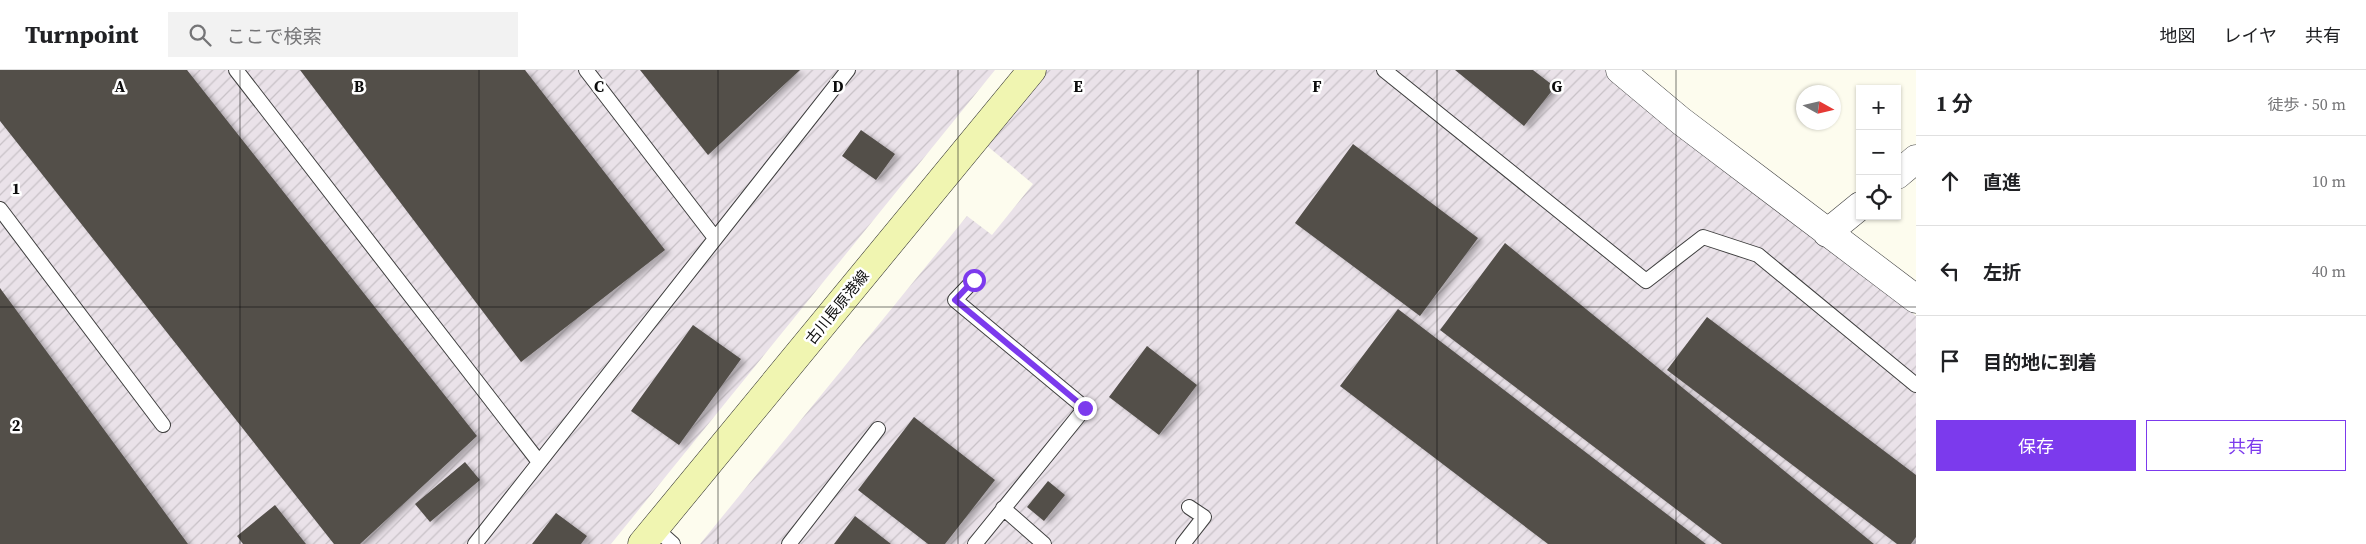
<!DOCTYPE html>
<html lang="ja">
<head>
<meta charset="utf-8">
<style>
	body { margin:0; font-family:"Source Serif 4","Noto Sans JP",serif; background:#f2f2f2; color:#202124 }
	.controls { position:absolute; right:15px; top:15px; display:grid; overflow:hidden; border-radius:0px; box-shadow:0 1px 4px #0004 }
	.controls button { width:45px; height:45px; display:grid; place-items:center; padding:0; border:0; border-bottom:1px solid #e0e0e0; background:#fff; color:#202124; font:25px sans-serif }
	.compass { position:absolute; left:1796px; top:15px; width:45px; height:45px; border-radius:50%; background:#fff; box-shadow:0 1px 4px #0004; rotate:98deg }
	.stop { position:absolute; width:15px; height:15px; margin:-11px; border:4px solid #7c3aed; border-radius:50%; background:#fff }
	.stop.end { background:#7c3aed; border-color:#fff; box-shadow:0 1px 5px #0008 }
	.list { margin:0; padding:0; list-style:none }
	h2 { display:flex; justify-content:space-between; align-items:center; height:65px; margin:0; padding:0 20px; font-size:21px }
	h2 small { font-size:16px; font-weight:400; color:#757577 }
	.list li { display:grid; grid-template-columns:32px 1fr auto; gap:15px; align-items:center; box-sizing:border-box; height:90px; padding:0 20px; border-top:1px solid #e0e0e0 }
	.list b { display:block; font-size:19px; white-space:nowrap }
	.list em { font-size:16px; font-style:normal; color:#757577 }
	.actions { display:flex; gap:10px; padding:15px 20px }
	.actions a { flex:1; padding:11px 0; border:1px solid #7c3aed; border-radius:0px; text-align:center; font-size:18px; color:#7c3aed }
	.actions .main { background:#7c3aed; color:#fff }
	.icon { flex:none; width:28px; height:28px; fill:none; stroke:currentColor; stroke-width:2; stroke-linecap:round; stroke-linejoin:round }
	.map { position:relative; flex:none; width:1916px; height:474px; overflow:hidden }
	header { display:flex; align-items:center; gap:30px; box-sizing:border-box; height:70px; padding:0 25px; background:#fff; border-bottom:1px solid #e0e0e0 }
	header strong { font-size:24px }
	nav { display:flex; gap:28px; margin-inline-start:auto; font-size:18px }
	.search { width:350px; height:45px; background:#f2f2f2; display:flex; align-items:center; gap:12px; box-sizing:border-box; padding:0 18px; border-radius:0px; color:#757577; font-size:19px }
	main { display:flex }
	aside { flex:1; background:#fff }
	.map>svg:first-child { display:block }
</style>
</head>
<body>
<header>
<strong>Turnpoint</strong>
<div class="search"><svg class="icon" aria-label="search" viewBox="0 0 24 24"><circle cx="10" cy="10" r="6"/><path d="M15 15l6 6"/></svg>ここで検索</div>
<nav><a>地図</a><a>レイヤ</a><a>共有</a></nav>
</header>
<main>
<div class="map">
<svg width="1916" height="474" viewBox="0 0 1916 474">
	<defs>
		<pattern id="industrial-furrows" width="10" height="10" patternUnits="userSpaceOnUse" patternTransform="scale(1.25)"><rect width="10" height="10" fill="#eae2e9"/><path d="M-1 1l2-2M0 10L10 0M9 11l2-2" fill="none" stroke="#c8c1c7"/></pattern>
		<filter id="shadow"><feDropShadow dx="5.5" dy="3" stdDeviation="2.5" flood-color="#0004"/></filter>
	</defs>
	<rect width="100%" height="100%" fill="#fdfcee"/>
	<path fill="url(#industrial-furrows)" d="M0,0H995L611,474H0Z
		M1046,0H1608L1916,246V474H700L967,146L992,165L1033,114L986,75Z"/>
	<path fill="#534f4a" filter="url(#shadow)" d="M0,0H187L477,366L360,474H334L0,51Z
		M300,0H525L665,180L521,292Z
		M640,0H800L708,85Z
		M1455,0H1533L1555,17L1524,56Z
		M861,60L895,84L876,110L842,86Z
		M1353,74L1478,168L1420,246L1295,153Z
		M1505,173L1874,474H1722L1440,260Z
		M0,218L188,474H0Z
		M1398,239L1706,474H1548L1340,316Z
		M1707,247L1916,405V467L1911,474H1897L1667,300Z
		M693,255L741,289L679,375L631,341Z
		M1147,276L1197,315L1159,365L1109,327Z
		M914,347L995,410L945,474H928L858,420Z
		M465,392L480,410L430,452L415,434Z
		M1048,411L1065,425L1044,451L1027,437Z
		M275,435L306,474H243L237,466Z
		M556,443L587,466L581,474H532Z
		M855,446L891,474H834Z"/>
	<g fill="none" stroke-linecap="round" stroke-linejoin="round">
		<g stroke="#3f3f3f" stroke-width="16">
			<path id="service" d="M236,0L539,392
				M586,0L715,168
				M1384,0L1646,211L1703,167L1758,185L1916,315
				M0,139L163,355
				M974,210L955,230L1085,338L975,474
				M1003,438L1044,474
				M655,458L673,474
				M475,474L848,0
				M789,474L878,359
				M1183,474L1204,447L1189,437"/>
		</g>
		<g stroke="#3f3f3f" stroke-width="29">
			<path id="tertiary" d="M1620,0L1681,51L1916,229
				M1897,105L1916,89
				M1827,163L1860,136"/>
		</g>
		<g stroke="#2e2e2e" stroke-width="29">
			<path id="secondary" d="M642,474L1032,0"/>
		</g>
		<use href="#service" stroke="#fff" stroke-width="14"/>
		<use href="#tertiary" stroke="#fff" stroke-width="28"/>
		<use href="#secondary" stroke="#f0f5b1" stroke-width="28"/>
	</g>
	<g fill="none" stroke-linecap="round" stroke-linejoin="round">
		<path stroke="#7c3aed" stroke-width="6" d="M974,210L955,230L1085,338"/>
	</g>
	<path fill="none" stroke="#0c0c0c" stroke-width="1" stroke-opacity="0.55" d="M240,0V474M479,0V474M718,0V474M958,0V474M1198,0V474M1437,0V474M1676,0V474M0,237H1916"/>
	<g text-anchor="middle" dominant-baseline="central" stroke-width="5" stroke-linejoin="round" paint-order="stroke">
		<g font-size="15" fill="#0c0c0c" stroke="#fff">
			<text transform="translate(837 237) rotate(-51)">古川長原港線</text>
		</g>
	</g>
	<g font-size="16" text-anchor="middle" font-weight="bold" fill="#0c0c0c" stroke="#fff" stroke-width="5" stroke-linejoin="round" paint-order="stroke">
		<text x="120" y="22">A</text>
		<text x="359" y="22">B</text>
		<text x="599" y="22">C</text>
		<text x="838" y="22">D</text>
		<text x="1078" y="22">E</text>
		<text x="1317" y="22">F</text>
		<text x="1557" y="22">G</text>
		<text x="16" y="124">1</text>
		<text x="16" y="361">2</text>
	</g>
</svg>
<div class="controls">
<button>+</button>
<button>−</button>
<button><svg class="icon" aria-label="locate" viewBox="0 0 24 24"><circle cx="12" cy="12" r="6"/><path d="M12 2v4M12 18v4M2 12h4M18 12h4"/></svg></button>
</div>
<svg class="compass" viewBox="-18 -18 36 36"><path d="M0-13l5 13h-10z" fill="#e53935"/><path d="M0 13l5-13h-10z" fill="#757577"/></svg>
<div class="stop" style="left:974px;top:210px"></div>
<div class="stop end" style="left:1085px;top:338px"></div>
</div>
<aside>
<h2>1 分<small>徒歩 · 50 m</small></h2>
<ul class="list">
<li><svg class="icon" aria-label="ahead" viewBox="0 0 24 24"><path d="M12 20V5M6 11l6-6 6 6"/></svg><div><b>直進</b></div><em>10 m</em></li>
<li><svg class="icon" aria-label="left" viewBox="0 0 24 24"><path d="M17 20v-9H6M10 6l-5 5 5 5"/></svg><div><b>左折</b></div><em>40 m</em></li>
<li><svg class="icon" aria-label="arrive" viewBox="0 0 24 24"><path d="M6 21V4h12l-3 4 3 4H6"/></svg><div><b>目的地に到着</b></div></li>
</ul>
<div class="actions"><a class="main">保存</a><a>共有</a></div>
</aside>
</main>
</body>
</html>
